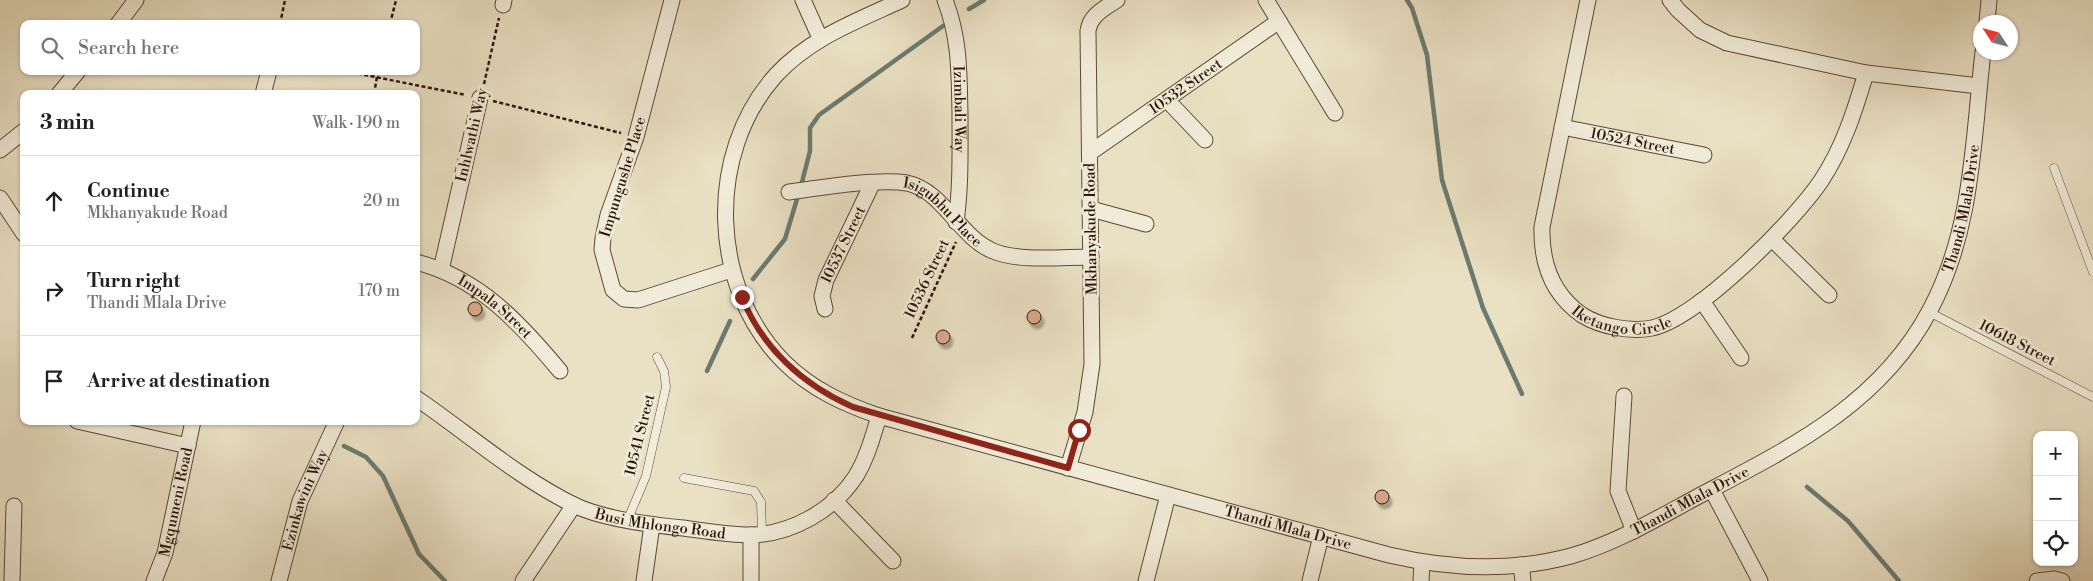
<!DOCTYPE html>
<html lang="en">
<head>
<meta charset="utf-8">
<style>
	body { margin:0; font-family:"Libre Bodoni",serif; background:#f6f6f6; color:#202124 }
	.controls { position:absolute; right:15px; bottom:15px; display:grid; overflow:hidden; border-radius:10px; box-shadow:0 1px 4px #0004 }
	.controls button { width:45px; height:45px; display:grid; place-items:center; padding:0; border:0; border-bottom:1px solid #e0e0e0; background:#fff; color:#202124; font:25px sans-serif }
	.compass { position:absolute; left:1973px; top:15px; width:45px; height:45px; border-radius:50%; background:#fff; box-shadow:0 1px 4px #0004; rotate:306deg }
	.stop { position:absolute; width:15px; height:15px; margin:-11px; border:4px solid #8f2418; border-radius:50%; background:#fff }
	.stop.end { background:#8f2418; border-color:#fff; box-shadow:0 1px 5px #0008 }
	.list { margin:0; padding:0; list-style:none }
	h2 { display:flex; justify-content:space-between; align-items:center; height:65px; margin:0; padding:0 20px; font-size:21px }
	h2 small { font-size:16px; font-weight:400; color:#757577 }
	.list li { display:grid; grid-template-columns:32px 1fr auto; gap:15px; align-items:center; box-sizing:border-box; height:90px; padding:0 20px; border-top:1px solid #e0e0e0 }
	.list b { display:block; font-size:19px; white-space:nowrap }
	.list p { margin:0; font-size:16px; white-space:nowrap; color:#757577 }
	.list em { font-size:16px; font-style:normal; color:#757577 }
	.icon { flex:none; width:28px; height:28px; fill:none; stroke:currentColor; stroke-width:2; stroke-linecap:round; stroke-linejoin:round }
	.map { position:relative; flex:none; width:2093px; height:581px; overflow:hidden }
	.search { position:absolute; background:#fff; box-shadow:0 1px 4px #0004; left:20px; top:20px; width:400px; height:55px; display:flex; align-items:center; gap:12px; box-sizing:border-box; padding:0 18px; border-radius:10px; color:#757577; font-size:19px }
	.panel { position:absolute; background:#fff; box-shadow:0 1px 4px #0004; left:20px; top:90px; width:400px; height:335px; border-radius:10px }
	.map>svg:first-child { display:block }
</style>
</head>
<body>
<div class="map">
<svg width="2093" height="581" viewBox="0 0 2093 581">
	<defs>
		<filter id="shadow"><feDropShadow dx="3" dy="5" stdDeviation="1" flood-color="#0004"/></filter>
	</defs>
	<rect width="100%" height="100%" fill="#eae1c4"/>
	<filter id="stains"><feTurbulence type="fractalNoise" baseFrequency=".004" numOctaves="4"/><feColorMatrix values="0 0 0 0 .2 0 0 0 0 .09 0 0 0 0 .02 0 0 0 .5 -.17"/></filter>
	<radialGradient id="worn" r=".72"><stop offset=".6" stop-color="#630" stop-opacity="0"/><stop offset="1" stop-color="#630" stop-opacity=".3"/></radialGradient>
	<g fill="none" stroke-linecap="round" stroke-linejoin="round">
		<path stroke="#6c7b6f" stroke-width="4.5" d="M1407,0L1412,8L1427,55L1442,180L1483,308L1522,394
			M969,9L984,0
			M801,186L810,151V128L819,115L943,26
			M753,279L785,239L797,199
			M707,371L730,321
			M344,446L366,457L383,476L419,554L445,581
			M1807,487L1848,521L1899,581"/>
	</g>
	<path fill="#dba88c" stroke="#2b1608" filter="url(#shadow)" d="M468 309a7 7 0 1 1 14 0a7 7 0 1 1-14 0Z
		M1027 317a7 7 0 1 1 14 0a7 7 0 1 1-14 0Z
		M936 337a7 7 0 1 1 14 0a7 7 0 1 1-14 0Z
		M1375 497a7 7 0 1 1 14 0a7 7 0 1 1-14 0Z"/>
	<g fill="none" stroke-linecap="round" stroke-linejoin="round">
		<g stroke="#5b4937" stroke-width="9">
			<path id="service" d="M2054,168L2093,272
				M1929,312L2093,397
				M684,478L754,491L761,502L762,533
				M628,519L646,476L666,387L664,371L657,357"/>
		</g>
		<g stroke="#5b4937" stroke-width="17">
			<g id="minor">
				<path d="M672,0L636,137L608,215L603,238L602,250L613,290L624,299L638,300L731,270"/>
				<path d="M803,0L820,38"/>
				<path id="s1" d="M902,0C857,21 810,38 776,75C705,154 710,288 784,362C811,389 844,404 879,416L1389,555C1449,569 1511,572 1571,556C1616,543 1656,519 1697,497C1788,449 1880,405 1930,310C1973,230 1973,140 1983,52"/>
				<path id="s2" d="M945,0C960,39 959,73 960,114C960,150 961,186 956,222"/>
				<path d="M1266,0L1335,113"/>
				<path id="s3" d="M1588,0L1542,227C1541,262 1552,294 1582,315C1601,327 1630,332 1652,328C1698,318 1794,221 1821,181C1843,148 1855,110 1866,73"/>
				<path d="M1670,0L1678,10L1700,30L1727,43L1866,73L1979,86"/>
				<path d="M503,5L504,0"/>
				<path d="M1987,22L1989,0"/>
				<path d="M118,24L136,0"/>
				<path d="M59,94L78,71"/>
				<path d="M263,94L269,71"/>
				<path d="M1167,100L1205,140"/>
				<path id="s4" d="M1562,127L1704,155"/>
				<path d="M0,150L24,131"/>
				<path id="s5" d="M1091,152L1279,21"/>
				<path id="s6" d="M789,192C819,188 878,178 907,183C944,191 959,237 993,251C1019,262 1062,257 1091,257"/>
				<path d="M0,198L24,234"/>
				<path d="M1091,209L1146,224"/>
				<path d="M1772,239L1829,295"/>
				<path id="s7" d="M416,262C479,278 520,323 560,371"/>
				<path d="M441,270L480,98"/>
				<path d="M1702,301L1741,358"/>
				<path id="s8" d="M825,309L822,296L826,280L872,184"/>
				<path d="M1624,396L1618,491L1634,531"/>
				<path id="s9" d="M416,398C469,434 518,478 576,506C604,519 652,525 683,528C705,531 728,535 751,535C792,534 834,510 856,476C867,458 873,436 879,416"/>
				<path d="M77,421L188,446"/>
				<path d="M1068,468L1085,412L1092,364L1088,31C1090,15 1105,8 1117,0"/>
				<path d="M1712,490L1760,581"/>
				<path d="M834,500L893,561"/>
				<path d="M751,535V581"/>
				<path d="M1521,565L1523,581"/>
				<path d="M12,581L14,506"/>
				<path id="s10" d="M154,581L165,553L193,421"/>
				<path id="s11" d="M279,581L300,501L337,421"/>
				<path d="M523,581L574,505"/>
				<path d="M644,581L652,525"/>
				<path d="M1146,581L1168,495"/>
				<path d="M1310,581L1321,536"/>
				<path d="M1421,581L1422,563"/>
				<path d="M2037,581L2054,579L2062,581"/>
			</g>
		</g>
		<path stroke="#2b1608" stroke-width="2.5" stroke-dasharray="4 2.5" stroke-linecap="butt" d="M280,24L285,0
			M390,24L396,0
			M345,71L466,95
			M484,84L499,18
			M374,94L378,71
			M493,101L621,133
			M912,338L956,242"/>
		<use href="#service" stroke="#f1ecd9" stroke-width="8"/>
		<use href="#minor" stroke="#f1ecd9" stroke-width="15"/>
	</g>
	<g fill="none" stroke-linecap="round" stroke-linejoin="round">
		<path stroke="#8f2418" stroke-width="6" d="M742,297C762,348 803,385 853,407L1068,468L1079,430"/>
	</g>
	<g text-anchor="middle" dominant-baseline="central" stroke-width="5" stroke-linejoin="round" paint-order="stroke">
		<g font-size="15" fill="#2b1608" stroke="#f1ecd9">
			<text stroke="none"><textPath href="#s5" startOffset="115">10532 Street</textPath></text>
			<text stroke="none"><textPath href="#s2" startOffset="111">Izimbali Way</textPath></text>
			<text transform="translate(472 135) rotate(-77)">Inhlwathi Way</text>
			<text stroke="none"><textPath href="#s4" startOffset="72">10524 Street</textPath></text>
			<text transform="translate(623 177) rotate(-73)">Impungushe Place</text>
			<text stroke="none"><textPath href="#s1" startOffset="1835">Thandi Mlala Drive</textPath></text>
			<text stroke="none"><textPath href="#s6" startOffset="165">Isigubhu Place</textPath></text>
			<text transform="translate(1091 229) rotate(-91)">Mkhanyakude Road</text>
			<text stroke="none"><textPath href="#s8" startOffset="69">10537 Street</textPath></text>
			<text transform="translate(927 279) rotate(-65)">10536 Street</text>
			<text stroke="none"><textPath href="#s7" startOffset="92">Impala Street</textPath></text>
			<text stroke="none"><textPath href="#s3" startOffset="374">Iketango Circle</textPath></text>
			<text transform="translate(2017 343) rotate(27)">10618 Street</text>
			<text transform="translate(640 435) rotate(-76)">10541 Street</text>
			<text stroke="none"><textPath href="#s11" startOffset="85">Ezinkawini Way</textPath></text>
			<text stroke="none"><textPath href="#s1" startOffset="1416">Thandi Mlala Drive</textPath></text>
			<text stroke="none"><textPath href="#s10" startOffset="82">Mgqumeni Road</textPath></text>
			<text stroke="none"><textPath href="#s9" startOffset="280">Busi Mhlongo Road</textPath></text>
			<text stroke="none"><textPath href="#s1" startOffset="996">Thandi Mlala Drive</textPath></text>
		</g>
	</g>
	<rect width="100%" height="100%" filter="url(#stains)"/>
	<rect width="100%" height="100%" fill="url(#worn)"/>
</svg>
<div class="controls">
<button>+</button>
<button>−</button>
<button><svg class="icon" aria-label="locate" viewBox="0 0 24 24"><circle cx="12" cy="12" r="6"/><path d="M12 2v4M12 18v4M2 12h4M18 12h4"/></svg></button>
</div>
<svg class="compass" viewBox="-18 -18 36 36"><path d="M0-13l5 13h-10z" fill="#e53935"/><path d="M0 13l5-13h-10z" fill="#757577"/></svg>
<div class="stop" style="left:1079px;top:430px"></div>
<div class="stop end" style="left:742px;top:297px"></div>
<div class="search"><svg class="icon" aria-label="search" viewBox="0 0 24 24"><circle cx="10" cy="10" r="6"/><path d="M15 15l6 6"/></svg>Search here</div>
<section class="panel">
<h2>3 min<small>Walk · 190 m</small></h2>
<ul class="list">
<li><svg class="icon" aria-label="ahead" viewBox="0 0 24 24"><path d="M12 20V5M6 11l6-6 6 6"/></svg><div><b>Continue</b><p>Mkhanyakude Road</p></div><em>20 m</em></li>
<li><svg class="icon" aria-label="right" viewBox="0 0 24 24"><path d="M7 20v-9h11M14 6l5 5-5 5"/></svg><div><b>Turn right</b><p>Thandi Mlala Drive</p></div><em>170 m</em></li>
<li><svg class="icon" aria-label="arrive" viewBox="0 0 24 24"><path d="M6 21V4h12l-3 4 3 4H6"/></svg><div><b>Arrive at destination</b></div></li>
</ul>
</section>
</div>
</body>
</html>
